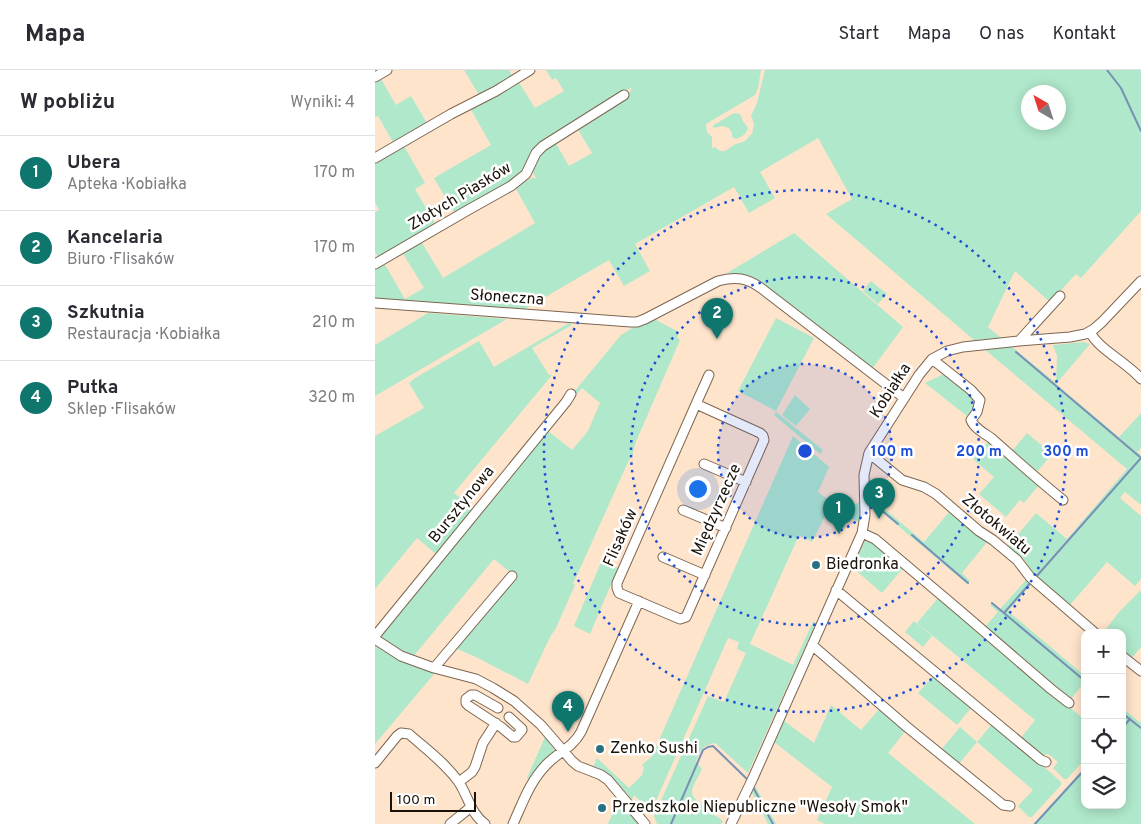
<!DOCTYPE html>
<html lang="pl">
<head>
<meta charset="utf-8">
<style>
	body { margin:0; font-family:Overpass,sans-serif; background:#f2f2f3; color:#2b2b33 }
	.controls { position:absolute; right:15px; bottom:15px; display:grid; overflow:hidden; border-radius:10px; box-shadow:0 2px 12px #0003 }
	.controls button { width:45px; height:45px; display:grid; place-items:center; padding:0; border:0; border-bottom:1px solid #e1e1e2; background:#fff; color:#2b2b33; font:25px sans-serif }
	.compass { position:absolute; left:646px; top:15px; width:45px; height:45px; border-radius:50%; background:#fff; box-shadow:0 2px 12px #0003; rotate:321deg }
	.scale { position:absolute; left:15px; bottom:12px; width:86px; box-sizing:border-box; padding-left:5px; border:2px solid #1a1108; border-top:0; font-size:14px; line-height:18px; white-space:nowrap; color:#1a1108; -webkit-text-stroke:4px #fff; paint-order:stroke }
	.you { position:absolute; left:322px; top:418px; width:18px; height:18px; margin:-12px; border:4px solid #fff; border-radius:50%; background:#1a73e8; box-shadow:0 0 0 8px #1a73e833 }
	.badge { display:grid; place-items:center; width:32px; height:32px; border-radius:50%; background:#0f766e; color:#fff; font-size:16px; font-weight:700 }
	.pin { position:absolute; translate:-50% -41px; filter:drop-shadow(0 1px 2px #0008) }
	.pin::after { content:''; position:absolute; top:26px; width:18px; height:15px; background:inherit; clip-path:polygon(0 0,100% 0,50% 100%) }
	.list { margin:0; padding:0; list-style:none }
	h2 { display:flex; justify-content:space-between; align-items:center; height:65px; margin:0; padding:0 20px; font-size:21px }
	h2 small { font-size:16px; font-weight:400; color:#7c7c81 }
	.list li { display:grid; grid-template-columns:32px 1fr auto; gap:15px; align-items:center; box-sizing:border-box; height:75px; padding:0 20px; border-top:1px solid #e1e1e2 }
	.list b { display:block; font-size:19px; white-space:nowrap }
	.list p { margin:0; font-size:16px; white-space:nowrap; color:#7c7c81 }
	.list em { font-size:16px; font-style:normal; color:#7c7c81 }
	.icon { flex:none; width:28px; height:28px; fill:none; stroke:currentColor; stroke-width:2; stroke-linecap:round; stroke-linejoin:round }
	.map { position:relative; flex:none; width:766px; height:754px; overflow:hidden }
	header { display:flex; align-items:center; gap:30px; box-sizing:border-box; height:70px; padding:0 25px; background:#fff; border-bottom:1px solid #e1e1e2 }
	header strong { font-size:24px }
	nav { display:flex; gap:28px; margin-inline-start:auto; font-size:18px }
	main { display:flex }
	aside { flex:1; background:#fff }
	.map>svg:first-child { display:block }
</style>
</head>
<body>
<header>
<strong>Mapa</strong>
<nav><a>Start</a><a>Mapa</a><a>O nas</a><a>Kontakt</a></nav>
</header>
<main>
<aside>
<h2>W pobliżu<small>Wyniki: 4</small></h2>
<ul class="list">
<li><span class="badge">1</span><div><b>Ubera</b><p>Apteka · Kobiałka</p></div><em>170 m</em></li>
<li><span class="badge">2</span><div><b>Kancelaria</b><p>Biuro · Flisaków</p></div><em>170 m</em></li>
<li><span class="badge">3</span><div><b>Szkutnia</b><p>Restauracja · Kobiałka</p></div><em>210 m</em></li>
<li><span class="badge">4</span><div><b>Putka</b><p>Sklep · Flisaków</p></div><em>320 m</em></li>
</ul>
</aside>
<div class="map">
<svg width="766" height="754" viewBox="0 0 766 754">
	<rect width="100%" height="100%" fill="#ffe4cc"/>
	<path fill="#afe8ca" fill-rule="evenodd" d="M89,0H134L137,6L104,25Z
		M171,0H386L383,18L380,25L331,54L332,62L337,67V78L340,77C348,85 351,80 359,75C362,73 368,73 371,70C373,68 374,66 377,64L379,54L376,46L382,33L390,0H766V141L706,208L701,204L675,232L640,201L613,257L626,268L599,270L451,144L477,129L443,68L385,102L400,128L374,143L359,117L260,174L275,201L249,216L234,190L148,240L0,229V198L9,193L30,229L49,218L27,182L46,171L68,208L160,153L140,117L157,108H161L156,99L162,85L180,72L194,96L217,83L202,58C215,51 255,31 257,17L200,52L160,79L149,104L80,144L59,108L116,75L95,38L143,11L160,38L189,21L181,8L177,10ZM654,22H684V52H654Z
		M6,9L21,35L36,26L53,55L19,74L3,46L0,47V12Z
		M359,43L365,44L368,51L373,58C371,64 367,67 361,69L357,67V63L354,58L347,56L340,58L337,56Z
		M29,76L50,113L40,119L61,155L4,188L0,182V142L4,140L0,132V93Z
		M419,163L528,257L497,299L372,206L352,203Z
		M496,211L512,224L503,234L488,221Z
		M53,243L132,249L0,326V275Z
		M401,248L439,268L401,341L363,321Z
		M276,250H281L304,262L302,267L305,270L260,374L258,384L254,390L198,514L200,515L181,558L175,567L153,614L103,588L80,578L140,506L119,489L37,588L3,567L172,360L197,380L213,361L225,333L207,318L201,325L198,323L246,265L265,253Z
		M194,253L197,255L157,278L174,305H177L79,423L99,439L61,484L42,468L0,519V366L49,338L34,313L40,308L104,271L119,297Z
		M708,272L715,274L681,314L744,367L766,343V378L762,382L766,385V435L750,422L745,428L766,446V509L760,516L732,492L695,535L659,504L648,488L633,476L661,443L692,469L752,399L608,278L635,275L681,313L682,286L678,275Z
		M569,304L575,305L603,333L592,346L550,313Z
		M420,325L435,339L421,356L407,345Z
		M401,342L448,380L445,384L399,345Z
		M652,363L677,384L662,402L637,381Z
		M418,366L454,397L443,422L472,444L479,434L484,433V451L483,452L457,438L452,442L437,472L424,465L375,574L418,595L438,552L441,553L373,703L340,673C327,676 326,679 321,691L327,699C324,706 318,714 317,721C316,731 340,745 348,751L346,754H282L279,746L333,626L349,632L371,583L362,579L364,572L353,568L276,742L259,725L257,730C243,714 238,705 217,697L221,692L220,691L222,688L254,718L267,705L269,698L267,695L277,686Z
		M613,372L664,415L649,433L645,430L631,447L604,424L619,407L598,389Z
		M497,426L499,430L549,472L575,441L612,472L587,503L595,511L592,514L495,432Z
		M492,471L497,472L528,498L507,523L478,498L489,472Z
		M227,490L243,498L215,564L199,556Z
		M652,509L657,514L633,541L710,606V615L708,614L695,630L609,558L623,542L615,535L617,533L625,539Z
		M766,520V577L757,588L747,579V563H728L744,542Z
		M563,528L710,650V689L692,709H689L678,698L683,692L673,684L666,686L645,669L660,650L542,553Z
		M539,551L557,566L548,577L530,562Z
		M0,572L37,594L60,603L0,674Z
		M559,605L597,637L582,655L543,623Z
		M456,635L486,660L506,637L532,659L513,683L600,754H450L442,750L457,717L399,672L409,651L439,673Z
		M747,638L766,653V754H658L710,697V735H747Z
		M617,654L675,702L686,712V715L657,747H654L643,736L658,720L602,672L583,695L565,681L585,657L602,672Z
		M170,667L179,679V682L160,700L153,709L152,708Z
		M379,714L401,754H393L376,721Z
		M243,730L263,753L264,754H233Z"/>
	<g fill="none" stroke-linecap="round" stroke-linejoin="round">
		<path stroke="#7790b4" stroke-width="2" d="M732,0L746,18L766,61
			M641,282L765,387
			M505,439L523,454
			M537,465L593,513
			M660,508L766,388
			M617,533L710,611
			M629,543L657,511
			M747,643L766,658
			M747,658L755,649
			M378,717L398,754
			M296,754L328,680L333,677L338,676L374,711
			M660,754L710,699"/>
		<g stroke="#7d6651" stroke-width="11">
			<path id="minor" d="M0,7L12,0
				M0,88L76,44L121,21L155,0
				M0,194L93,140L136,116L151,104L161,83L168,76L249,25
				M0,233L256,252H262L270,249L343,211C360,206 372,208 386,218L529,328
				M715,262C724,280 752,292 766,309
				M644,271L685,226
				M557,289L596,320L605,330L602,342L596,350C599,358 609,363 616,368C640,389 663,410 688,430
				M321,334L385,363L388,366L389,370L312,545L311,547L305,549L244,523L242,518V513L321,334L334,305
				M494,383L527,410L549,417L561,424L604,461L618,470L642,490L655,507L720,563
				M329,394L371,412
				M308,440L351,458
				M487,463L500,469L583,539L676,619L694,633
				M288,487L330,505
				M461,520L666,690L671,692
				M0,566L191,332L196,324
				M0,569L26,586L59,598L101,609L118,618L139,631L166,655L197,691L203,696L226,705L233,710L270,754
				M437,575L532,657L628,735L635,736
				M747,586L766,601
				M59,598L137,506
				M123,638L100,625H96L91,629V633L94,636L126,657L138,667H141L147,660V659L134,647
				M0,693L22,666L26,663L34,664C51,679 69,692 83,711C93,725 95,743 110,754
				M84,712L97,702L100,697L108,673L121,653
				M75,754L96,737
				M138,754C148,732 155,711 172,694C184,682 198,677 206,662L264,531
				M356,754L378,708L487,463L490,445L489,405L494,383L544,305L557,289L572,281L588,277L644,271L695,267L710,264L719,259L727,252L766,211"/>
		</g>
		<use href="#minor" stroke="#fff" stroke-width="9"/>
	</g>
	<circle cx="430" cy="381" r="87" fill="#1d4ed8" fill-opacity=".12"/>
	<g fill="none" stroke="#1d4ed8" stroke-width="2.5" stroke-dasharray="2.5 5">
		<circle cx="430" cy="381" r="87"/>
		<circle cx="430" cy="381" r="174"/>
		<circle cx="430" cy="381" r="261"/>
	</g>
	<g fill="#2c7080" stroke="#fff" stroke-width="2">
		<circle cx="441" cy="495" r="5"/>
		<circle cx="225" cy="679" r="5"/>
		<circle cx="227" cy="738" r="5"/>
	</g>
	<g text-anchor="middle" dominant-baseline="central" stroke-width="5" stroke-linejoin="round" paint-order="stroke">
		<g font-size="16" fill="#1a1108" stroke="#fff">
			<text transform="translate(85 127) rotate(-31)">Złotych Piasków</text>
			<text transform="translate(132 228) rotate(4)">Słoneczna</text>
			<text transform="translate(516 321) rotate(-57)">Kobiałka</text>
			<text transform="translate(87 435) rotate(-51)">Bursztynowa</text>
			<text transform="translate(342 440) rotate(-66)">Międzyrzecze</text>
			<text transform="translate(621 455) rotate(40)">Złotokwiatu</text>
			<text transform="translate(246 468) rotate(-66)">Flisaków</text>
		</g>
		<g font-size="16" fill="#1a1108" stroke="#fff" text-anchor="start">
			<text x="451" y="495">Biedronka</text>
			<text x="235" y="679">Zenko Sushi</text>
			<text x="237" y="738">Przedszkole Niepubliczne "Wesoły Smok"</text>
		</g>
	</g>
	<circle cx="430" cy="381" r="8" fill="#1d4ed8" stroke="#fff" stroke-width="2.5"/>
	<g font-size="15" text-anchor="middle" font-weight="bold" fill="#1d4ed8" stroke="#fff" stroke-width="5" stroke-linejoin="round" paint-order="stroke">
		<text x="517" y="386">100 m</text>
		<text x="604" y="386">200 m</text>
		<text x="691" y="386">300 m</text>
	</g>
</svg>
<div class="controls">
<button>+</button>
<button>−</button>
<button><svg class="icon" aria-label="locate" viewBox="0 0 24 24"><circle cx="12" cy="12" r="6"/><path d="M12 2v4M12 18v4M2 12h4M18 12h4"/></svg></button>
<button><svg class="icon" aria-label="layers" viewBox="0 0 24 24"><path d="M12 4l9 5-9 5-9-5zM3 14l9 5 9-5"/></svg></button>
</div>
<svg class="compass" viewBox="-18 -18 36 36"><path d="M0-13l5 13h-10z" fill="#e53935"/><path d="M0 13l5-13h-10z" fill="#7c7c81"/></svg>
<div class="scale">100 m</div>
<div class="you"></div>
<div class="pin badge" style="left:464px;top:464px">1</div>
<div class="pin badge" style="left:342px;top:269px">2</div>
<div class="pin badge" style="left:504px;top:449px">3</div>
<div class="pin badge" style="left:193px;top:662px">4</div>
</div>
</main>
</body>
</html>
